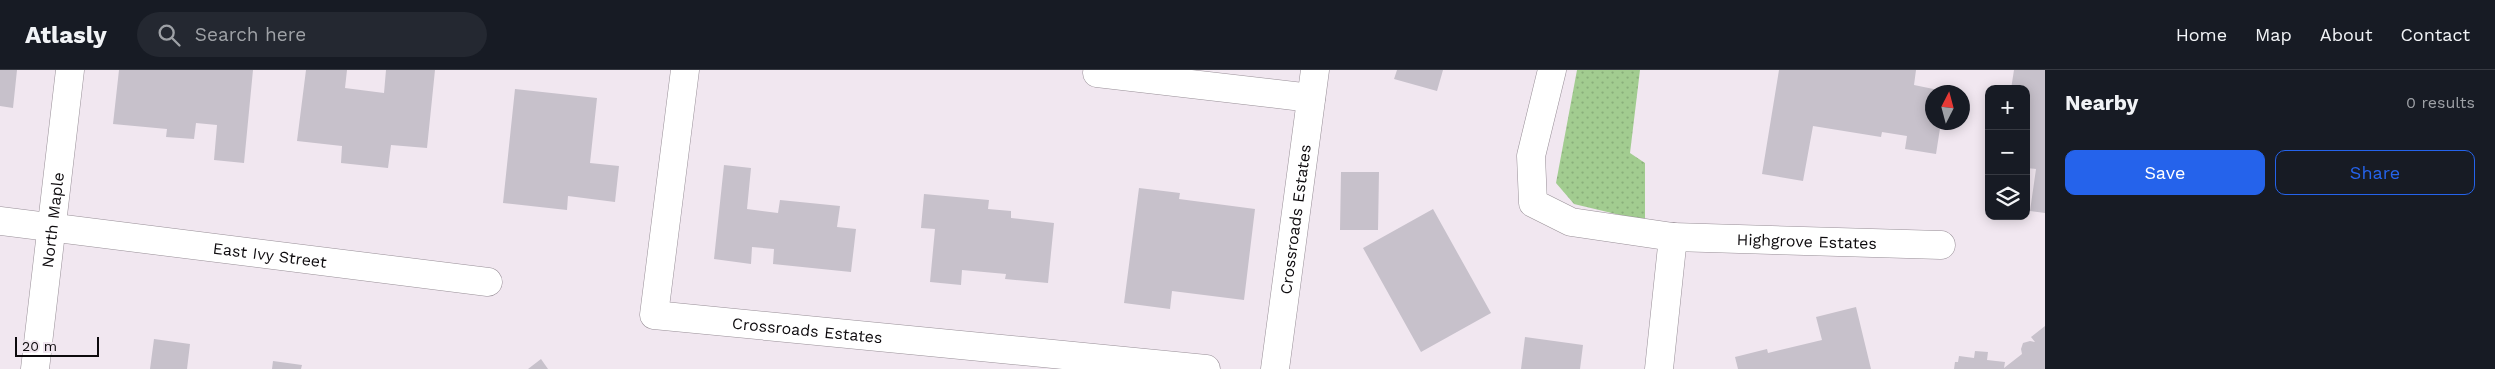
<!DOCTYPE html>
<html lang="en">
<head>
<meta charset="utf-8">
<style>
	body { margin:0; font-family:"Work Sans",sans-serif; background:#242831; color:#f1f3f6 }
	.controls { position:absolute; right:15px; top:15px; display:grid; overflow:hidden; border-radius:10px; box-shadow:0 2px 12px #0003 }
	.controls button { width:45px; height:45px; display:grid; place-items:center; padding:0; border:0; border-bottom:1px solid #363941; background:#171b24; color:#f1f3f6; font:25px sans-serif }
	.compass { position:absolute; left:1925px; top:15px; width:45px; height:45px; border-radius:50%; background:#171b24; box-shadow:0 2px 12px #0003; rotate:6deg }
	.scale { position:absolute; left:15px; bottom:12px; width:84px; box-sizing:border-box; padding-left:5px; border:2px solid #0d0a0d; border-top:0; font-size:14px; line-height:18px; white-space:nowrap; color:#0d0a0d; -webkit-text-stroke:4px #f1e7f0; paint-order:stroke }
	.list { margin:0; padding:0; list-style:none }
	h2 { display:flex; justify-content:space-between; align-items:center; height:65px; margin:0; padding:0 20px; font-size:21px }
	h2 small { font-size:16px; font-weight:400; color:#9ea1a6 }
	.actions { display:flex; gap:10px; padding:15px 20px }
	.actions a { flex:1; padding:11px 0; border:1px solid #2563eb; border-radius:10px; text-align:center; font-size:18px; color:#2563eb }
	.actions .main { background:#2563eb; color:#fff }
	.icon { flex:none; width:28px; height:28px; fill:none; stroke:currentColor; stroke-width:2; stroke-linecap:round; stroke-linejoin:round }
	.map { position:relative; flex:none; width:2045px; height:299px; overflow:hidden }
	header { display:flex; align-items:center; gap:30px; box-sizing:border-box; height:70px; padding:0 25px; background:#171b24; border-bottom:1px solid #363941 }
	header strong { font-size:24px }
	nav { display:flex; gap:28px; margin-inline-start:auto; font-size:18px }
	.search { width:350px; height:45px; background:#242831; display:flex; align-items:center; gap:12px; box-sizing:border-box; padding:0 18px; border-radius:28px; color:#9ea1a6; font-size:19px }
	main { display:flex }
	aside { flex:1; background:#171b24 }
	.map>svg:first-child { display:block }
</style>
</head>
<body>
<header>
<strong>Atlasly</strong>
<div class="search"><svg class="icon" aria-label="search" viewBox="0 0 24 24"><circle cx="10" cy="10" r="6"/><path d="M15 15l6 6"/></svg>Search here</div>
<nav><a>Home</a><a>Map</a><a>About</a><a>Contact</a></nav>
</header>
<main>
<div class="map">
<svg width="2045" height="299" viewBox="0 0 2045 299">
	<defs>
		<pattern id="park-dots" width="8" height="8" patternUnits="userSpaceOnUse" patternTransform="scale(1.25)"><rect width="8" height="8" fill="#a2cc90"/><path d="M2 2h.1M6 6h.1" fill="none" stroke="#8aae7b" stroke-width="1.8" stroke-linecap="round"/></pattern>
	</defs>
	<rect width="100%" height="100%" fill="#f1e7f0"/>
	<path fill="url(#park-dots)" d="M1577,0H1640L1630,83L1645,93V151L1574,134L1556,113Z"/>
	<path fill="#c7c1cb" d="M0,0H17L13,38L0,36Z
		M119,0H253L244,93L214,90L217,55L196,53L194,69L166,67L167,59L113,54Z
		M306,0H347L345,18L384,23L386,0H435L427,78L391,75L388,98L341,93L342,76L297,71Z
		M1397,0H1443L1437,21L1394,9Z
		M1779,0H1916L1914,15L1948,22H1932V52H1941L1936,84L1905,79L1907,66L1882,62L1881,67L1813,56L1803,111L1762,104Z
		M2014,0H2045V143L2030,141L2036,99L2026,98V19H2011Z
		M515,19L597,28L590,93L619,96L615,132L568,126L567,140L503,133Z
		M724,95L751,98L747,139L778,143L780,130L840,136L837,157L856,159L851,202L773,194L774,179L752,177L751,194L714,189Z
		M1341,102H1379L1378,160H1340Z
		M1139,118L1180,123L1179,129L1255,139L1244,230L1172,221L1170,239L1124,233Z
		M924,124L989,130L988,139L1011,141V148L1054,153L1048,213L1005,209L1006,204L962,200L961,215L930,212L935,159L921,158Z
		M1433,139L1491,243L1421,282L1363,178Z
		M1856,237L1871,299H1738L1735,287L1767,279L1768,283L1822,270L1816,247Z
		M2045,256V299H1954L1955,292H1958L1959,286L1974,288L1975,281L1988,282L1987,290L2005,292L2004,298L2022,284L2021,279L2023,273L2030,271L2035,272L2031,267Z
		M1525,267L1583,275L1580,299H1521Z
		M154,269L190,274L187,299H150Z
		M541,289L548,299H528Z
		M273,291L302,295L301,299H272Z"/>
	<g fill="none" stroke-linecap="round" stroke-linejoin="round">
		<g stroke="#988f97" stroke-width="29">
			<g id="minor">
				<path id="s1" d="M685,0L654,245L1206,299"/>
				<path id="s2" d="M1552,0L1531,86L1533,133L1571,152L1673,167L1941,175"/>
				<path d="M1097,3L1311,28"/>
				<path id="s3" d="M0,151L488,212"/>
				<path id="s4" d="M35,299L70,0"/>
				<path id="s5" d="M1275,299L1315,0"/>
				<path d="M1659,299L1673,167"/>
			</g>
		</g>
		<use href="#minor" stroke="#fff" stroke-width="28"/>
	</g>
	<g text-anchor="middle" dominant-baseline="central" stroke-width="4.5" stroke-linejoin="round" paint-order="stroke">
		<g font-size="16" fill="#0d0a0d" stroke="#f1e7f0">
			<text stroke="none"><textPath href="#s5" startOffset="151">Crossroads Estates</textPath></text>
			<text stroke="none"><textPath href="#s4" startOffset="150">North Maple</textPath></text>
			<text stroke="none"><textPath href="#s2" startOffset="415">Highgrove Estates</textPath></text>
			<text stroke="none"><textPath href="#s3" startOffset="272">East Ivy Street</textPath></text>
			<text stroke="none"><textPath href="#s1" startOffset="401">Crossroads Estates</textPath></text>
		</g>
	</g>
</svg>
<div class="controls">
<button>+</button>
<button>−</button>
<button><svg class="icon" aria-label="layers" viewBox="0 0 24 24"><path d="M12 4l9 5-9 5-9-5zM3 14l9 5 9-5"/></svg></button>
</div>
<svg class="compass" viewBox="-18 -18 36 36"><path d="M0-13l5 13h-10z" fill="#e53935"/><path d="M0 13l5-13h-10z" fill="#9ea1a6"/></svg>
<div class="scale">20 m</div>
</div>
<aside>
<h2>Nearby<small>0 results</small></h2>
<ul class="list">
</ul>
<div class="actions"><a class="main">Save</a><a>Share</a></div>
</aside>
</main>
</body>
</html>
